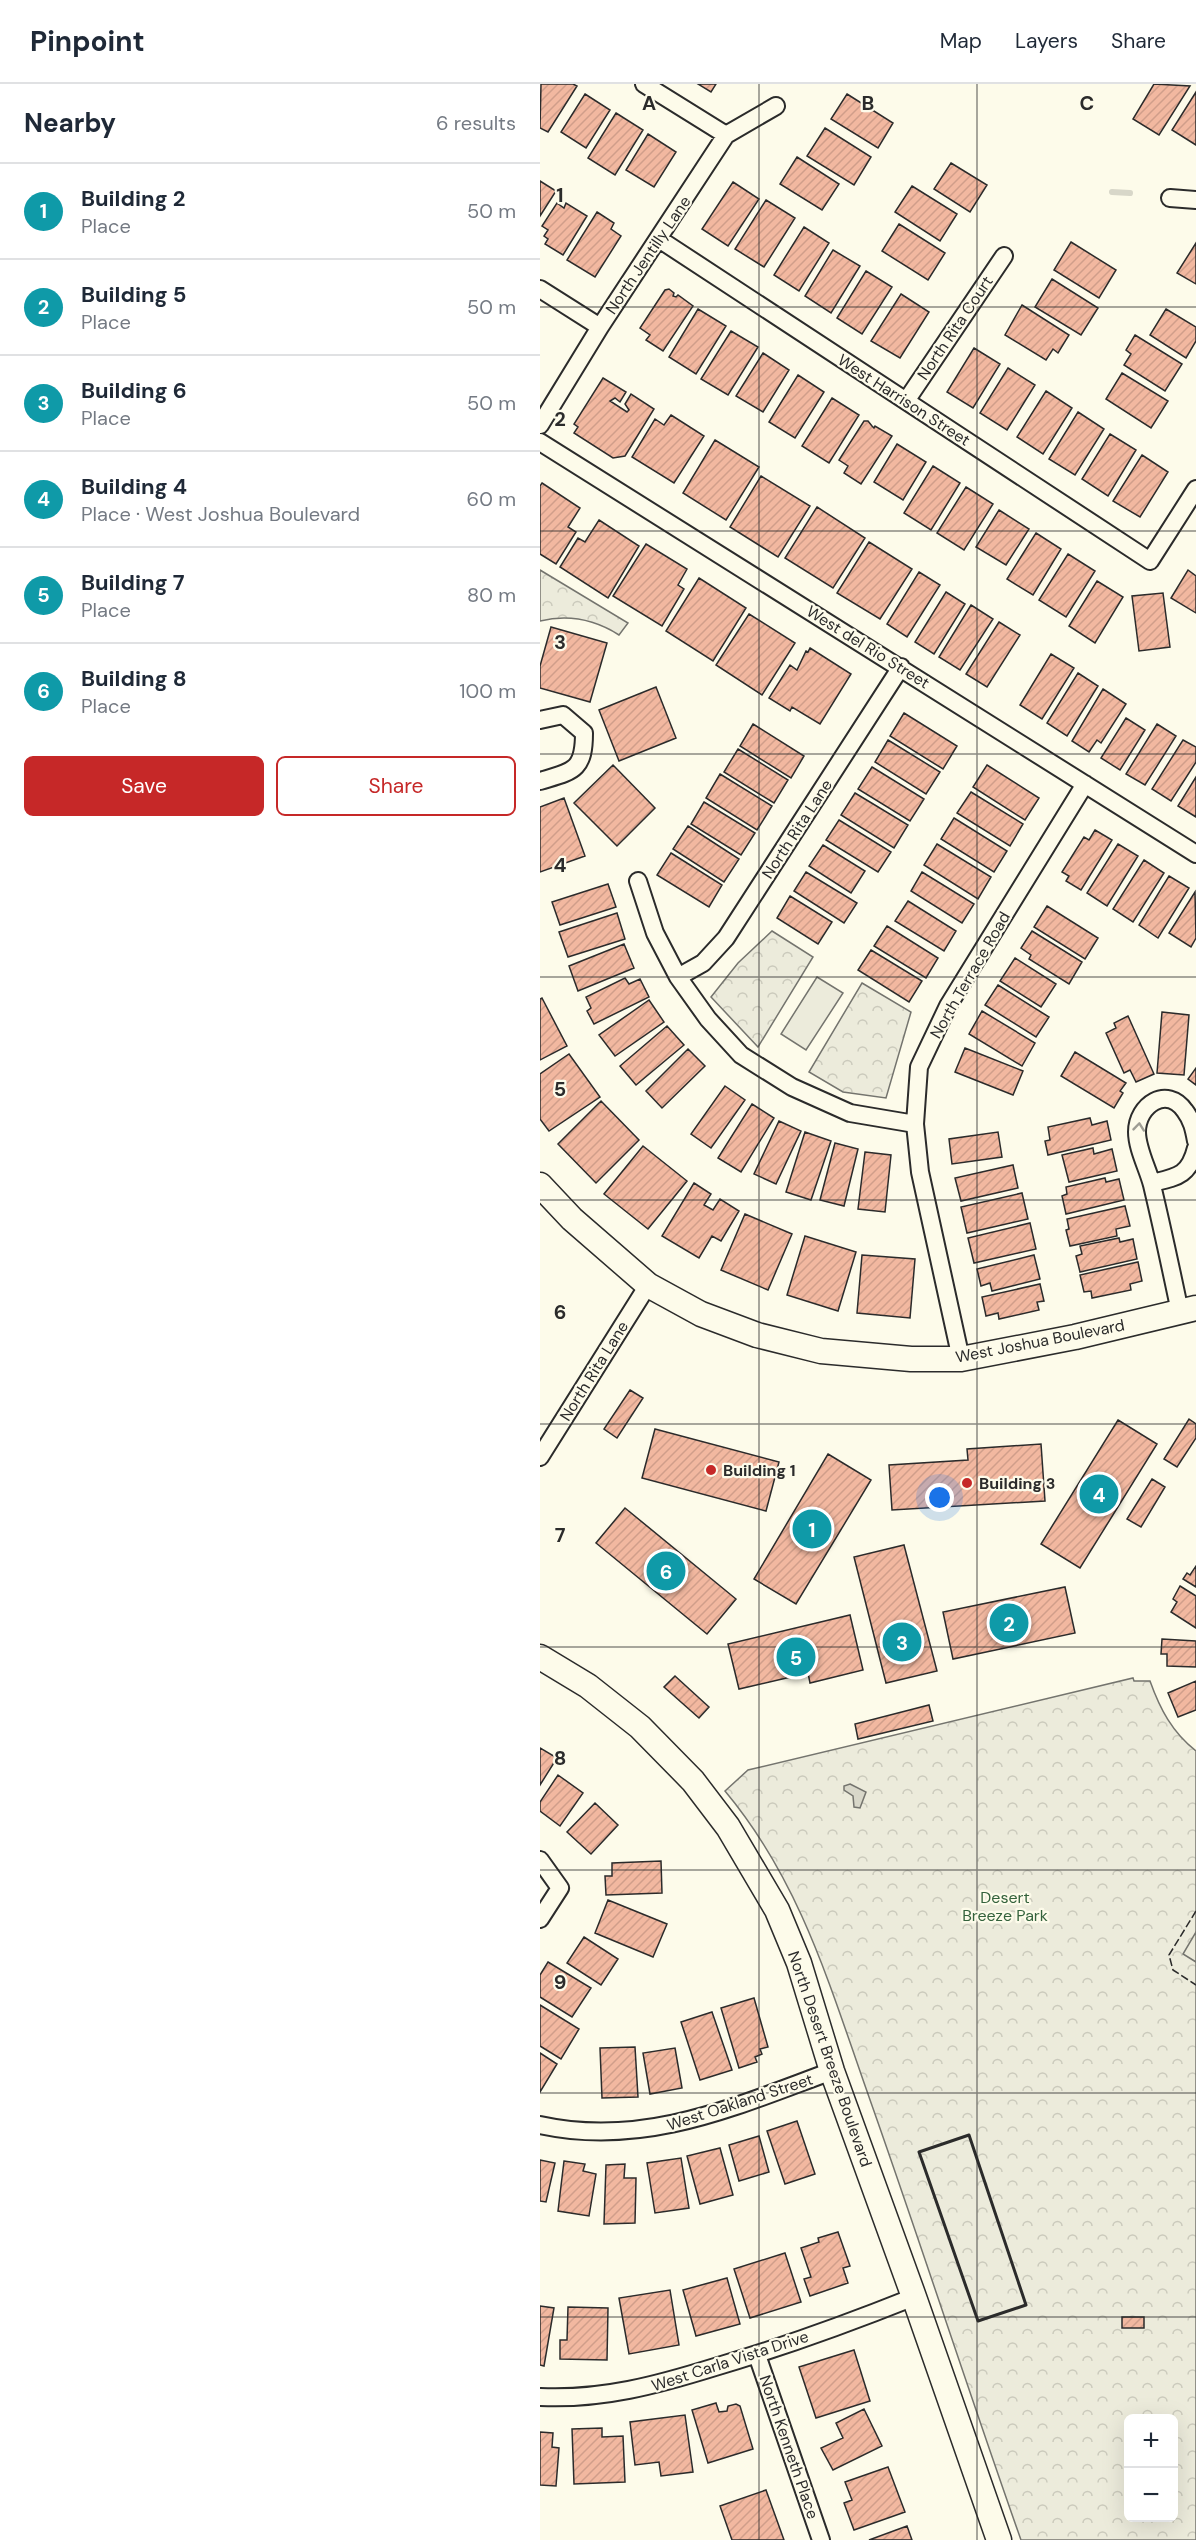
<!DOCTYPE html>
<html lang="en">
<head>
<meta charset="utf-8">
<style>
	body { margin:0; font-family:"DM Sans",sans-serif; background:#f2f2f3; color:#1f2937 }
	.controls { position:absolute; right:18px; bottom:18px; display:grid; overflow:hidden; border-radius:9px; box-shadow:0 6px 24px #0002 }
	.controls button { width:54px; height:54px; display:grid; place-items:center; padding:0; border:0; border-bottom:2px solid #e0e1e3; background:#fff; color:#1f2937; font:30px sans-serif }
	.you { position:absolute; left:400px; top:1414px; width:21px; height:21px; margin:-15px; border:4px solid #fff; border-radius:50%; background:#1a73e8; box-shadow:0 0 0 9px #1a73e833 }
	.badge { display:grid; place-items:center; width:39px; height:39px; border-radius:50%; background:#c62828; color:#fff; font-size:20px; font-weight:700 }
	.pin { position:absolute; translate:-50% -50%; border:3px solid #fff; box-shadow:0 2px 6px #0006 }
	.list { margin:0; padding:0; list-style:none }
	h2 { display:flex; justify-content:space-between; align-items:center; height:78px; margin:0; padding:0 24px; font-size:26px }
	h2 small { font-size:20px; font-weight:400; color:#747a83 }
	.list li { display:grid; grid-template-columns:39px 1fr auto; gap:18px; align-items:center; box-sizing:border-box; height:96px; padding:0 24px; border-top:2px solid #e0e1e3 }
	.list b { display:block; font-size:22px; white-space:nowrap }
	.list p { margin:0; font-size:20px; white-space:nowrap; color:#747a83 }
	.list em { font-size:20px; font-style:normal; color:#747a83 }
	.actions { display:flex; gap:12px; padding:18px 24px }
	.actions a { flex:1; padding:14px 0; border:2px solid #c62828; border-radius:9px; text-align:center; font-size:21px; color:#c62828 }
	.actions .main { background:#c62828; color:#fff }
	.map { position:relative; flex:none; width:656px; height:2456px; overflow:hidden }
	header { display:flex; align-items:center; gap:36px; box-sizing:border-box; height:84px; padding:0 30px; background:#fff; border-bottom:2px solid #e0e1e3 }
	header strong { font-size:28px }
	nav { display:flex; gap:33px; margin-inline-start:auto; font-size:21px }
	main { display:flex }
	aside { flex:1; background:#fff }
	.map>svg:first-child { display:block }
</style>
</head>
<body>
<header>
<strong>Pinpoint</strong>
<nav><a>Map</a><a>Layers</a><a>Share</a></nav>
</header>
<main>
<aside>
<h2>Nearby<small>6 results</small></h2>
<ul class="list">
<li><span class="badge" style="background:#0f9aa8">1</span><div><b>Building 2</b><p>Place</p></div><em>50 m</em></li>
<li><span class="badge" style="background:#0f9aa8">2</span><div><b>Building 5</b><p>Place</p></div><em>50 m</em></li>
<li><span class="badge" style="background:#0f9aa8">3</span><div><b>Building 6</b><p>Place</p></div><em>50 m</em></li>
<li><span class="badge" style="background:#0f9aa8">4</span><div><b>Building 4</b><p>Place · West Joshua Boulevard</p></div><em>60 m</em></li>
<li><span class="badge" style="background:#0f9aa8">5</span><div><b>Building 7</b><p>Place</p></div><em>80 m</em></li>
<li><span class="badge" style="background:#0f9aa8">6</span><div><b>Building 8</b><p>Place</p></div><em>100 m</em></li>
</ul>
<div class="actions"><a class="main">Save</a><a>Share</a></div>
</aside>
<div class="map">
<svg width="656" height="2456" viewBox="0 0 656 2456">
	<defs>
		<pattern id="park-crowns" width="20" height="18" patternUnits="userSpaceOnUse" patternTransform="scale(1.5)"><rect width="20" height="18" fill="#ecebdb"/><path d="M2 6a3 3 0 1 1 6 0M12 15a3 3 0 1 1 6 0" fill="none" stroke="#cbcabc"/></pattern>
		<pattern id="building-hatch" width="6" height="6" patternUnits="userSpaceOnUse" patternTransform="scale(1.5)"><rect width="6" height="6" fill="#f2b8a0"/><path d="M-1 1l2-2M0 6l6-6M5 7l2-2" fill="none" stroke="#d09e8a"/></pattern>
	</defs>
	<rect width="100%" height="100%" fill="#fdfbea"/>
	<path fill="url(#park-crowns)" stroke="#74746e" stroke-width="1.5" fill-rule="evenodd" d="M0,486L88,539L79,551C54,535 29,530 0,537Z
		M232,847L273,873L218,963L171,913L198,879Z
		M322,899L371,928L346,1014L303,1008L269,988Z
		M593,1594L594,1597H610C620,1625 632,1648 656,1667V2456H481C429,2309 381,2160 329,2013C290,1903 261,1798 185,1707L208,1686ZM588,2334H634V2434H588Z"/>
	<path fill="#ecebdb" stroke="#74746e" stroke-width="1.5" d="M277,893L303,909L266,966L241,950Z
		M656,1848V1878L643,1870Z"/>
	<path fill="#d8d7c9" stroke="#74746e" stroke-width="1.5" d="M310,1700L326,1708L320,1724L314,1723L313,1712L304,1706V1702Z"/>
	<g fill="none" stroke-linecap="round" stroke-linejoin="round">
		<path stroke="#d8d7c9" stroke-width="6" d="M572,108L590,109"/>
	</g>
	<path fill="url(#building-hatch)" stroke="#2b2b2b" stroke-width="1.5" d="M1,0H33L37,2L8,48L0,44Z
		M158,0H176L171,8Z
		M614,0L650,2L619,51L593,35Z
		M656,8V61L632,46Z
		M45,10L70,26L46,64L21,48Z
		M307,10L353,39L338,64L291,35Z
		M76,29L103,46L75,91L48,74Z
		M285,44L331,73L314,101L267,72Z
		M108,50L136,68L114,103L86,86Z
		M257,73L299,100L282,126L240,100Z
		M411,79L447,101L430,128L394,105Z
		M0,97L16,107L0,132Z
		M193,98L219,115L188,162L162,145Z
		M372,102L417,130L400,157L355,128Z
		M226,116L255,134L224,183L195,165Z
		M17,119L24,124L26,119L47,132L23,171L5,160L8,155L4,152L8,146L2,142Z
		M57,128L74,139L71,145L81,152L55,193L27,176Z
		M359,140L405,169L388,196L342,167Z
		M264,143L289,159L259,207L234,191Z
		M531,158L576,186L559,214L514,186Z
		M656,159V200L637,189Z
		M293,166L320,182L291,229L265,212Z
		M326,187L352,203L322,250L297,234Z
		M512,195L558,224L541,251L495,223Z
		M129,205L134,209L133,212L136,213L138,211L153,222L123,267L106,256L110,251L100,244L125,206Z
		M361,210L389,228L360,274L331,257Z
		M482,221L529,251L518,269L513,265L506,276L465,251Z
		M158,225L186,242L156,290L129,273Z
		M626,225L656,243V257L646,274L610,251Z
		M191,247L218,263L188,311L161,295Z
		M595,251L642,280L625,307L584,281L591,270L586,266Z
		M434,264L460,280L433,324L407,308Z
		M223,269L249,286L223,328L196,312Z
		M468,284L495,301L467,346L440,329Z
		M582,289L628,317L611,344L566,315Z
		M258,291L284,308L255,354L229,338Z
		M63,294L86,308L80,318L75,314L70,317L87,328L89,326L85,320L91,310L114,325L85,372L73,374L34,349L38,343L34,340Z
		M506,307L532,324L503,370L477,353Z
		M292,314L319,331L289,379L262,362Z
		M538,328L564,345L535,391L509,375Z
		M131,331L164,352L134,399L92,373L115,335L124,341Z
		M324,337H328L332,342L334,344L335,342L352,352L321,400L304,389L308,382L299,376Z
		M570,350L596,366L568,412L542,395Z
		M175,356L219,383L186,436L143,409Z
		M357,360L386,378L363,416L334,398Z
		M602,371L628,388L600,433L573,417Z
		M393,382L420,399L391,446L364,429Z
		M221,392L270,422L238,473L190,443Z
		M2,399L40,424L28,443L36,448L16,480L0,470V402Z
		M426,403L453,420L424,466L397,449Z
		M277,423L325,454L293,504L245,474Z
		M459,426L489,445L466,481L436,463Z
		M59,436L99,462L68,514L20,483L38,454L45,458Z
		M496,449L521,465L493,511L467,495Z
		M329,458L372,485L340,535L297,509Z
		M106,460L147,485L138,501L144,505L122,542L73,512Z
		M528,470L555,487L526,533L499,516Z
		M648,486L656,492V529L631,514Z
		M379,488L400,501L367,553L347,540Z
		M159,494L206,524L173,577L126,547Z
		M557,497L583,513L555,559L529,542Z
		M406,508L425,520L394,570L375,558Z
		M623,509L630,563L599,567L592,512Z
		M431,521L453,535L420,586L399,573Z
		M209,530L255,559L222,611L176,581Z
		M459,538L480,551L447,603L426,590Z
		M11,543L67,559L50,618L0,604V582Z
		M270,564L311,590L280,640L252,623L250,627L229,614L250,581L257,586L266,567L268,568Z
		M511,570L534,584L502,635L480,621Z
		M538,589L558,602L527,652L507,639Z
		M116,603L136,654L79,677L59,626Z
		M563,605L586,620L561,659L557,656L549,668L532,657Z
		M364,629L417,662L403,685L350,652Z
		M586,634L605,646L580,686L561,674Z
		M213,640L264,672L251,694L200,662Z
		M617,640L636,652L605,701L586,690Z
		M348,656L400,688L386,710L335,678Z
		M643,656L656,663V678L631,717L612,705Z
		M198,665L248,696L234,719L184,688Z
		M73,681L115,724L77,762L34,719Z
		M447,681L499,714L485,736L433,703Z
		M332,683L384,715L370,737L318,705Z
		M180,690L232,722L217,746L166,714Z
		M656,693V733L638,722Z
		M431,708L483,740L470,762L417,729Z
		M315,709L368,741L354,764L301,731Z
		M24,714L45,772L0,788V723Z
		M164,718L215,749L201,771L151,740Z
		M414,734L467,767L454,788L401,755Z
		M299,736L351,768L338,788L286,756Z
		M148,742L199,775L184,798L133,765Z
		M555,746L572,756L541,806L526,797L529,792L522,788L544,753L549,756Z
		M397,760L451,793L438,815L384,781Z
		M578,760L598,772L567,822L547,809Z
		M283,761L325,787L311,809L269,782Z
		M131,769L182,801L169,823L117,791Z
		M604,776L624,789L593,838L573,825Z
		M266,788L317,819L304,839L254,807Z
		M382,788L434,820L422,839L371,807Z
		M629,792L649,804L618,854L599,841Z
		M68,800L76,823L20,841L12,818Z
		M655,808L656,854L651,863L629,849Z
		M250,812L292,838L278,860L237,834Z
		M368,817L416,847L404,867L355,837Z
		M507,822L558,854L545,875L494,843Z
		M77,829L85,855L28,873L19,848Z
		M347,842L398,874L386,894L334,862Z
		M492,847L542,878L529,900L489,875L491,871L481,864Z
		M84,860L94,884L38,907L29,882Z
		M331,866L382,897L369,918L318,886Z
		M475,874L516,900L501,923L460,897Z
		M85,894L89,900L100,895L109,913L54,940L47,927L51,924L46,913Z
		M458,901L509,933L496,953L445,921Z
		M2,914L27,962L0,976V915Z
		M109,916L124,938L75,972L59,951Z
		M442,927L495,959L482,982L429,950Z
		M622,928L649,931L644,991L617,989Z
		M588,932L614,990L596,998L590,986L584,989L566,949L576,944L574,939Z
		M127,942L144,961L96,1001L80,982Z
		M425,964L483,987L473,1011L415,988Z
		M148,965L165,982L122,1024L106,1007Z
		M535,968L586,999L580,1007L583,1009L574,1024L521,992Z
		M29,970L60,1013L9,1047L0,1035V990Z
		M656,984V1001L648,995Z
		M185,1002L205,1016L171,1064L151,1050Z
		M61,1017L99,1056L56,1099L18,1060Z
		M212,1020L234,1034L201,1088L178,1074Z
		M550,1034L552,1041L567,1037L571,1056L508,1071L505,1057L510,1056L508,1043Z
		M239,1037L261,1047L236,1100L214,1090Z
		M265,1048L291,1057L271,1116L246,1108Z
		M458,1048L462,1073L412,1080L409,1055Z
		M295,1059L318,1065L304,1122L280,1116Z
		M103,1062L147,1097L108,1145L64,1110Z
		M553,1064L554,1070L572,1065L577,1087L529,1098L522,1071Z
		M325,1068L351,1071L345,1128L318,1125Z
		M473,1081L478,1104L421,1117L415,1094Z
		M565,1094L566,1098L579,1095L584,1116L526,1130L522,1112L527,1110L526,1103Z
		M154,1099L171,1110L164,1121L173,1126L180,1115L199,1127L181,1157L172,1152L159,1174L122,1152Z
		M482,1109L488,1135L427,1149L421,1123Z
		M585,1122L590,1142L576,1145L577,1152L530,1162L526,1146L529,1145L527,1135Z
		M205,1130L252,1150L228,1206L181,1186Z
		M490,1139L496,1165L434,1179L428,1154Z
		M265,1152L316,1168L298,1227L247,1211Z
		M579,1154L580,1158L593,1155L597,1175L540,1188L536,1172L542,1170L540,1162Z
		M322,1171L375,1175L370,1234L317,1229Z
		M494,1171L500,1195L452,1207L450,1199L441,1202L437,1185Z
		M598,1178L602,1197L590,1200L591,1206L552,1214L551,1207L544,1208L540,1191Z
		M500,1200L504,1217L497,1218L499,1226L459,1235L458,1229L446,1232L442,1213Z
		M90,1306L103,1314L77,1354L64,1345Z
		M649,1335L656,1340V1354L637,1383L624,1375Z
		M578,1336L617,1360L540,1484L501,1460Z
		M115,1345L239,1378L226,1427L102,1394Z
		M501,1360L505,1417L352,1426L349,1381L428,1376L427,1365Z
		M288,1370L331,1396L256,1520L214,1495Z
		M612,1395L625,1403L601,1443L587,1435Z
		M85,1424L196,1515L167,1550L56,1459Z
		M364,1461L397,1587L346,1599L314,1473Z
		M656,1482V1503L643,1495L647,1489L650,1491Z
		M640,1502L656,1512V1544L631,1528L637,1518L633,1515Z
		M525,1503L535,1549L413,1575L403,1528Z
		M310,1531L323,1586L270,1599L268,1589L199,1605L188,1560Z
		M622,1555L656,1557V1583L627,1582V1570H621Z
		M135,1592L169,1623L159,1634L124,1603Z
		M656,1597V1626L638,1633L628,1609Z
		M389,1621L393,1637L318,1655L315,1640Z
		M0,1664L17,1674L0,1701Z
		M18,1691L43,1709L20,1742L0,1727V1718Z
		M55,1719L78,1741L51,1770L27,1748Z
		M121,1777L122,1809L66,1811L65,1792H72V1779Z
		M68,1816L127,1840L113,1873L55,1849Z
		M44,1853L78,1875L61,1901L27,1879Z
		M8,1878L51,1904L32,1933L0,1913V1891Z
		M214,1914L228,1963L220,1965L222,1970L215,1973L217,1978L199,1984L181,1924Z
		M0,1921L39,1945L21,1975L0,1962Z
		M172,1928L192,1986L160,1996L141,1938Z
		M95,1963L98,2013L62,2014L60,1964Z
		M135,1964L142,2004L110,2010L103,1969Z
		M0,1969L17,1980L0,2008Z
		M257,2037L275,2090L245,2100L227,2047Z
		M219,2052L229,2088L199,2097L189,2061Z
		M180,2064L193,2111L160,2120L147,2072Z
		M141,2074L149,2124L115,2129L107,2079Z
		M0,2076L15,2079L6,2118L0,2117Z
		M24,2077L45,2080L43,2087L56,2090L49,2132L18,2127Z
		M85,2080L84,2094H96L95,2139L64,2140L66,2081Z
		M298,2148L310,2182L303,2184L308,2199L270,2212L264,2195L271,2193L261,2164L279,2158L278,2154Z
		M245,2169L261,2218L210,2234L194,2185Z
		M187,2194L200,2240L156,2252L143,2206Z
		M130,2206L139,2261L89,2270L79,2214Z
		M0,2222L14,2224L4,2282L0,2281Z
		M28,2223L68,2224L67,2276L20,2275V2256H27Z
		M582,2233H604V2244H582Z
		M314,2266L330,2317L276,2334L259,2283Z
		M176,2319L179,2328L187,2327L188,2322L196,2320L200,2322L213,2365L168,2379L152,2326Z
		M324,2325L342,2362L293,2386L281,2364L303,2354L296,2339Z
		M145,2331L153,2388L121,2392L119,2378L95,2381L90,2338Z
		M62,2344V2353L83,2352L85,2398L34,2400L32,2345Z
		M0,2348L13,2349L12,2363L19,2364L16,2402L0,2401Z
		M348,2383L365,2428L314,2446L304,2419L312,2416L305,2398Z
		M226,2406L244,2456H192L180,2422Z
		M367,2442L372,2456H329Z"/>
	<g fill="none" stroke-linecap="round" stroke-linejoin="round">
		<g stroke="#2b2b2b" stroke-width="20">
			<path id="street" d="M104,0L186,51
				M630,114L656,116
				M119,155L610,477L656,405
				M0,205L60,243
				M366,317L464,172
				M0,341L60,243L186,51L236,22
				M0,358L656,770
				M0,636L23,631L44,649C44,687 33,687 0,697
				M98,797L115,849L138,893L168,935L201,971L252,1003L310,1029L375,1040
				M138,893L163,879L186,854L361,583
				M612,1099C637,1093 649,1092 656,1064
				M640,1228C631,1185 622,1143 612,1101C608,1085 597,1065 597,1048C597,1021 627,1001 645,1027C652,1036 654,1046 656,1057
				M421,1275L380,1088L375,1040L379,983L408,922L545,700
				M0,1373L108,1201
				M0,1776L20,1804L0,1835
				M0,2041C105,2064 196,2022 292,1987
				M217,2271L281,2456
				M0,2313C62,2316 117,2301 175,2283C243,2263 309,2239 374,2213"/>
		</g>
		<g stroke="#2b2b2b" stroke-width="27">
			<path id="secondary" d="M0,1101L32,1135L108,1201L161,1230L217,1251L281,1267L371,1275H421L535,1253L656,1224
				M0,1573L48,1602L100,1643L153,1697L188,1743L237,1826L259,1879L292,1987L374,2213L459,2456"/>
		</g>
		<use href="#street" stroke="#fdfbea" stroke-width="16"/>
		<use href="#secondary" stroke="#fdfbea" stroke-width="24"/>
		<path stroke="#2b2b2b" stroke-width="1.5" stroke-dasharray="8 3" stroke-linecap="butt" d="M656,1827L629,1871L633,1886L656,1901"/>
		<path stroke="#2b2b2b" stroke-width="3" d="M429,2051L486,2221L438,2237L379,2068Z"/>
	</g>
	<defs><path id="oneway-chevron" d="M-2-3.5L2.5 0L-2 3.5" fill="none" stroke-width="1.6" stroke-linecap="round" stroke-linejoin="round" transform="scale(1.5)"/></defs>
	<use stroke="#9e9d94" href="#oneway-chevron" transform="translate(599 1043) rotate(-84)"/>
	<path fill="none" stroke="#2b2b2b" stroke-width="1.5" stroke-opacity="0.55" d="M219,0V2456M437,0V2456M0,223H656M0,447H656M0,670H656M0,893H656M0,1116H656M0,1340H656M0,1563H656M0,1786H656M0,2009H656M0,2233H656"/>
	<g fill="#c62828" stroke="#fdfbea" stroke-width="2">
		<circle cx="171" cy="1386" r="6"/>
		<circle cx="427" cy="1399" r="6"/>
	</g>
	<g text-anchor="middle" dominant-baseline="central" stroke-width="4.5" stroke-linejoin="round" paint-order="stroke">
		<g font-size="16" fill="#2b2b2b" stroke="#fdfbea">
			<text transform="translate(108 171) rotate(-56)">North Jentilly Lane</text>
			<text transform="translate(415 244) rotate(-56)">North Rita Court</text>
			<text transform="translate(364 316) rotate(33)">West Harrison Street</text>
			<text transform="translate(328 563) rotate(32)">West del Rio Street</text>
			<text transform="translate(257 745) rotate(-57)">North Rita Lane</text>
			<text transform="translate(430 891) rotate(-60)">North Terrace Road</text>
			<text transform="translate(500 1257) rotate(-11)">West Joshua Boulevard</text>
			<text transform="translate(54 1287) rotate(-58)">North Rita Lane</text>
			<text transform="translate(290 1975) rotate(71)">North Desert Breeze Boulevard</text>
			<text transform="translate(200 2018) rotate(-18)">West Oakland Street</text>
			<text transform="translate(190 2277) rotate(-18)">West Carla Vista Drive</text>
			<text transform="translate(249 2363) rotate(71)">North Kenneth Place</text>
		</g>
		<g font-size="16" font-weight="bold" fill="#2b2b2b" stroke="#fdfbea" text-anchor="start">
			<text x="183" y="1386">Building 1</text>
			<text x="439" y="1399">Building 3</text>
		</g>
		<g font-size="16" fill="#34623c" stroke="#fdfbea">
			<text x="465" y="1813">Desert<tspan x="465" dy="18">Breeze Park</tspan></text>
		</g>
	</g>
	<g font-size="20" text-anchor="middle" font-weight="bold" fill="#2b2b2b" stroke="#fdfbea" stroke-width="4.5" stroke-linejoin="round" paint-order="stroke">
		<text x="109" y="26">A</text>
		<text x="328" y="26">B</text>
		<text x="547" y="26">C</text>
		<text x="20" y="118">1</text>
		<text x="20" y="342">2</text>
		<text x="20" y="565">3</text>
		<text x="20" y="788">4</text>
		<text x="20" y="1012">5</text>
		<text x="20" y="1235">6</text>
		<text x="20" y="1458">7</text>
		<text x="20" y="1681">8</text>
		<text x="20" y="1905">9</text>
	</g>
</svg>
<div class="controls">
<button>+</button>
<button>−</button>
</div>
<div class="you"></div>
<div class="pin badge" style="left:272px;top:1445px;background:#0f9aa8">1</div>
<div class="pin badge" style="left:469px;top:1539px;background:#0f9aa8">2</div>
<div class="pin badge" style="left:362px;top:1558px;background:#0f9aa8">3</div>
<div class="pin badge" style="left:559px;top:1410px;background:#0f9aa8">4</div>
<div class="pin badge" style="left:256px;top:1573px;background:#0f9aa8">5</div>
<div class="pin badge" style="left:126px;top:1487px;background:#0f9aa8">6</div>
</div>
</main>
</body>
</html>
